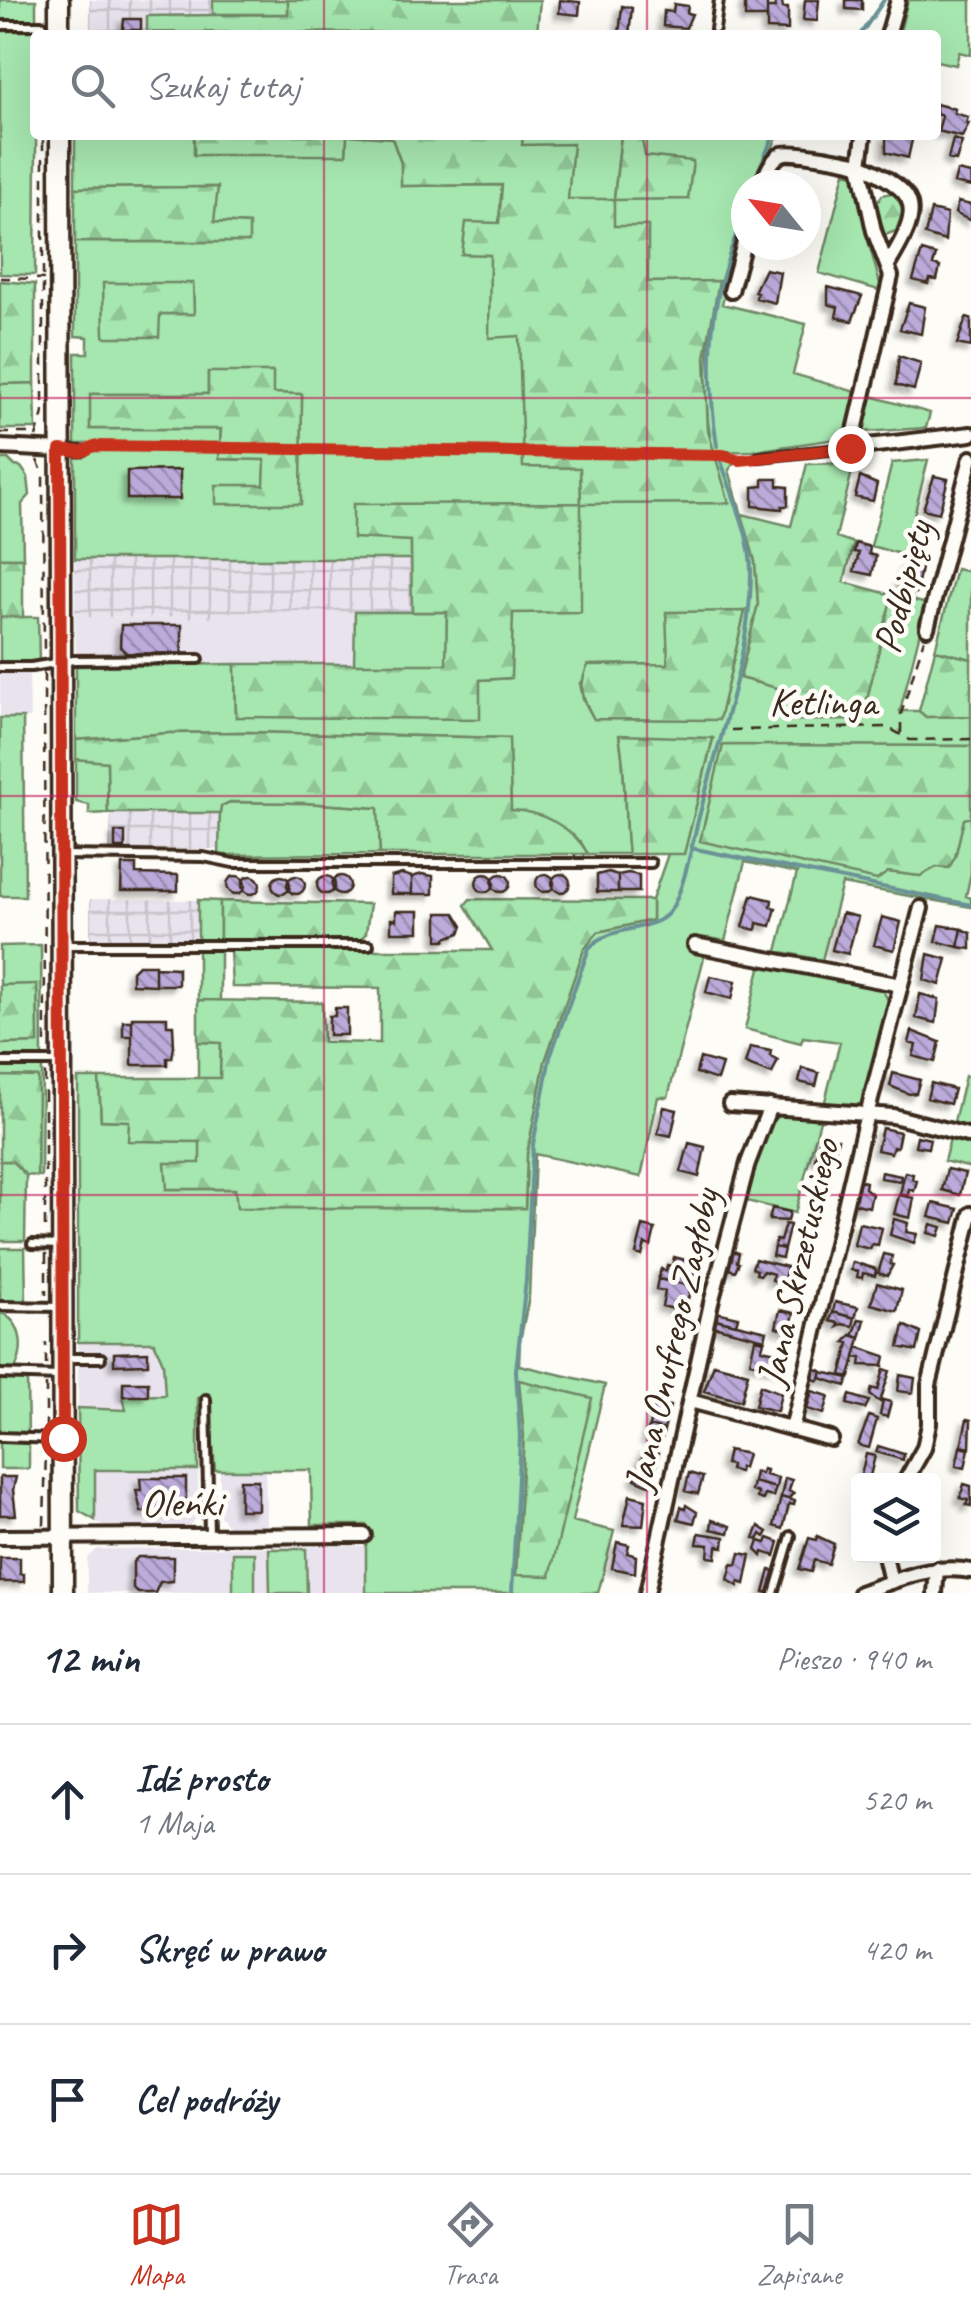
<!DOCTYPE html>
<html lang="pl">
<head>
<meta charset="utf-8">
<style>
	body { margin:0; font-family:Caveat,sans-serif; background:#f2f2f3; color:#1f2937 }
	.controls { position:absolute; right:30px; bottom:30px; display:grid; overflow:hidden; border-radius:10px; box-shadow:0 10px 40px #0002 }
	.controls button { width:90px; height:90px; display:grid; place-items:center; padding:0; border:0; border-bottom:2px solid #e0e1e3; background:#fff; color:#1f2937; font:50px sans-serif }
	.compass { position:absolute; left:731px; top:170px; width:90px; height:90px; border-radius:50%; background:#fff; box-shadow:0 10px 40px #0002; rotate:300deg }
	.stop { position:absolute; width:30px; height:30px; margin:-22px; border:8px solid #c8321e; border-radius:50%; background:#fff }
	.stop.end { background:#c8321e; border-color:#fff; box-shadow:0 2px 10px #0008 }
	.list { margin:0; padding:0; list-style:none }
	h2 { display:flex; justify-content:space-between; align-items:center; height:130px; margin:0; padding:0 40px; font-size:42px }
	h2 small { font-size:32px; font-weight:400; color:#747a83 }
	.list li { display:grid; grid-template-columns:65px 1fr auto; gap:30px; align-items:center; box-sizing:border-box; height:150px; padding:0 40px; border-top:2px solid #e0e1e3 }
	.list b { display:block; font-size:38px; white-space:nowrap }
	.list p { margin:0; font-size:32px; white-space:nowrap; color:#747a83 }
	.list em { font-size:32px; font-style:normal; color:#747a83 }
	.icon { flex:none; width:55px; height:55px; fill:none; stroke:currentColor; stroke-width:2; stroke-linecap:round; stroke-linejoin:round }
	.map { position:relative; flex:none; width:971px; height:1593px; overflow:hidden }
	.search { position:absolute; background:#fff; box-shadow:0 10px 40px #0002; left:30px; right:30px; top:30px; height:110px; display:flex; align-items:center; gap:25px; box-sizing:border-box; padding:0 35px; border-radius:10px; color:#747a83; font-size:38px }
	.sheet { height:580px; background:#fff }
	nav { display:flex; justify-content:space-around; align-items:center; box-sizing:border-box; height:140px; border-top:2px solid #e0e1e3; background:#fff; font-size:28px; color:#747a83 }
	nav a { display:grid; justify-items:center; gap:5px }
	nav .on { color:#c8321e }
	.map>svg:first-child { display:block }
</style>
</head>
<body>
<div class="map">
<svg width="971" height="1593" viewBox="0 0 971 1593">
	<defs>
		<pattern id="industrial-grid" width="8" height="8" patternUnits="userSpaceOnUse" patternTransform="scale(2.5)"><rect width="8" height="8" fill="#e9e3ee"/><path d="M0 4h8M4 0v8" fill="none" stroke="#c9c3cc"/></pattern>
		<pattern id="forest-firs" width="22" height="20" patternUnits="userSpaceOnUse" patternTransform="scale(2.5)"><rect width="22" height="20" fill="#a6e6af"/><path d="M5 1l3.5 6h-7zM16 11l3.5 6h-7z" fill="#90c596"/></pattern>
		<pattern id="building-back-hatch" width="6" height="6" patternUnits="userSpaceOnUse" patternTransform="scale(2.5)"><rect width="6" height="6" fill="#bbaada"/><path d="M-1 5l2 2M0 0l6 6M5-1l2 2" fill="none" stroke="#998bb0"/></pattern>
		<filter id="shadow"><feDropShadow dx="-5" dy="5" stdDeviation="2.5" flood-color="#0004"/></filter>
	</defs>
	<rect width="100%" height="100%" fill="#fdfcf7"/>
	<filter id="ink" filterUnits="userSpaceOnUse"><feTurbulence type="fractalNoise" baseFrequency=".01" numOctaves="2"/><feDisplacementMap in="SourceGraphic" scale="20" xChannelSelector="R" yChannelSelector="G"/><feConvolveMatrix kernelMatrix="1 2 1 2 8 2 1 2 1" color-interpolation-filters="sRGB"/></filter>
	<g filter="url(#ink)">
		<path fill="#e9e3ee" d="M219,612H355L354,665L76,666L75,617L218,618Z
			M0,673H29L30,718H0Z
			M78,1342H154L163,1363L165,1396L126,1401V1410L78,1408Z
			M94,1470H198V1516L189,1526H102L95,1520Z
			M220,1470H265L267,1525L229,1526L220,1516Z
			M366,1546V1593H87V1558L97,1549Z"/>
		<path fill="url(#industrial-grid)" d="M90,0H213L214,34L90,32Z
			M75,559H411L412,612H220L219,618L75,617Z
			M111,813H220L219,849H109Z
			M90,899L198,900V942L90,941Z"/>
		<path fill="#a6e6af" stroke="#708866" stroke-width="2.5" fill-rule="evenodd" d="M0,0H36V19L0,20Z
			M213,0H288L289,14H213Z
			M908,0H971V55L959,52L956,65L936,61V35H899Z
			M0,31H37L35,275L0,274Z
			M75,135H194L195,155L346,154L347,135L392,138L401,163L402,186L502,185L499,224L462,254H490L519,336L581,468V503H729L715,458H728L734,463L729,470L755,561L758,604L740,678L796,693L790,720H862L892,595L927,604L900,711H919L926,717L971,716V746H723L888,872L920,876L955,857L964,818L971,817V873L966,896L971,898V907L842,884L822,960L777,951L797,873L745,862L725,941L709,938L668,1097H658L641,1177L535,1154L529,1297L520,1341L519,1365L605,1385L572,1521L614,1531L598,1593H366V1525H312L311,1470H215L209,1398H198V1470H95V1520L79,1511L78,1408L126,1410L123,1396L165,1395L163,1363L154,1342H78V1078H99L101,1120L129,1121L201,1142V1163L167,1189H236L238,1208H525L527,1154L545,1061L584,949L598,932L652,920V900L668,854L684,853L713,739L619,736C627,775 623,814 628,854H588L580,841L511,810L508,738L244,732L170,733L76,740V666L235,664L236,717L479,680L510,678L512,613L411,541V559H75V458L84,457L85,452L95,448H220V459L266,460L264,486L300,504L302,395L272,393V372L208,373V394H91L90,429H221L220,443L75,444V353H88V337L75,336V242H248V224L213,222L217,187L75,188ZM193,284L194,314H160ZM745,611L719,719H594L583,699L580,683L600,665L668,664ZM519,1382L550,1576L516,1574L524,1436Z
			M523,135H621L614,199H688L645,156L641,135H778L756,185H746V219L722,304L806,324L793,374L856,392L845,433L836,439L753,451L713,452C700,394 708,339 719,282H647L614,227L613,200L567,199L521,145Z
			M845,172L857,175L866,233L882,291L819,273Z
			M35,383L36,429H0V384Z
			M871,396L930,413L926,428L863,432Z
			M0,459H8L15,466L21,467L28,477L30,495L22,504L23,558H0Z
			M928,460L904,555L871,546L892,463Z
			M956,569L971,572V659L935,650Z
			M355,612H447V665H354Z
			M0,617H38L39,662H0Z
			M0,718H23L25,896H0Z
			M76,759L107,761L108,813L89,814V805L76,802Z
			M229,802L305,803L379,808L380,854L219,855L220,806Z
			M198,900L220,901V941L198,942Z
			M41,945L42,1056L0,1058V1044L38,1043L37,985H0V946Z
			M198,949L220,950V1001L198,1000Z
			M761,964L872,983L880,986L890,1003L867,1102L861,1108L824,1105L840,1042L803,1037L801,1043L745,1029Z
			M198,1042H221L220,1079L198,1078Z
			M0,1066L42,1067L41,1176H37L38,1077L0,1076Z
			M822,1113L795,1213L743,1200L767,1124L782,1114Z
			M951,1135L971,1147V1168L944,1161Z
			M0,1161H12L26,1175L25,1241H0Z
			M0,1248H25L26,1303H0Z
			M0,1312C23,1322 25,1349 15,1369H0Z
			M0,1378L27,1380L28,1434H0Z
			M0,1442L29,1444V1469H0Z
			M269,1549H306L307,1593H270Z
			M233,1553H255V1593H233Z"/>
		<path fill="url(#forest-firs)" stroke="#708866" stroke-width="2.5" d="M288,0H540L537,33L147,32V16L288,14Z
			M194,135H347L346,155H194Z
			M380,135H523L522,145L573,144L568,199H614L621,135H641L645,156L693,161L688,199L614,200V226H648V282L719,281L705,357L708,431L729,503L581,504V612L513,613L511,678L480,680V719L236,717L235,664H446L447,612H412L411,541L353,538V504L581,503L580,468L523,467L519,336L489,338L490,255L462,254L466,222L499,223L502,185L401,186V163L392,138Z
			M218,187L214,222L249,224V242H75V188Z
			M891,193L902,199L905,205L896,231L885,235L876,205L882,195Z
			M0,281L35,284V383L0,384Z
			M103,283H193L194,314H160L159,337H104Z
			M208,372H273V393L302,394L301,504H216V485H264L265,460L219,459L221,429H90V394H208Z
			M854,463L836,537L854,543L844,582L892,595L862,720H789L796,693L740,678L758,604L755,561L742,514L791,526L807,464Z
			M0,558H23V617H0Z
			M745,611L719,720L594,719C582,698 578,687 588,665L668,664L666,612Z
			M935,650L971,659V716L926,717L919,711Z
			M244,732L509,738L511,810C541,811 573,827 588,854H380L378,808L305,803L230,802L221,806L220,813H108L107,762L76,759V740L170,733Z
			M619,735L713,738L684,854H628C623,814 627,775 619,735Z
			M723,745L971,746V817L964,819L955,857L949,868L936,867L920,876L888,872L877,880L700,841Z
			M470,899L652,900V920L598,932L584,949L545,1061L527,1154L525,1208H237L235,1189H167L165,1163H200V1142L128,1141L129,1121L101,1120L99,1078H220L221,1043L198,1042V1000L322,1002L323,1042L380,1043V988L232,987L230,950H492L465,905Z
			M220,901L370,904L366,933L359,942L220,941Z
			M37,984L38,1043L0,1044V985Z
			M0,1076L38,1077L37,1176L26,1175L12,1161H0Z
			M965,1076L971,1078V1131L953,1126Z
			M519,1380L592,1398L550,1576L516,1575L524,1436Z"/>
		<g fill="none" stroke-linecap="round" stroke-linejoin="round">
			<path stroke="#6a9297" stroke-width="4" d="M860,35L884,0
				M752,185L774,135
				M717,446C710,398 707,344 718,296C724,265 737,235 746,205
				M691,848L971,905
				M512,1593L520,1438L516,1370L526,1280L533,1144L550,1057L589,948C613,923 654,933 670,911C684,891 692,843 699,817C719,738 751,654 751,571C751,535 732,495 721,461"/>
		</g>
		<path fill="url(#building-back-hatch)" stroke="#3b2a1e" stroke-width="2.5" filter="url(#shadow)" d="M560,0L580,2L579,15L559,13Z
			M745,0H767V17H745Z
			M805,0H819L817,21L803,20Z
			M846,0H862V10L846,9Z
			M775,2H782L783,8H788V30L767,29V8H775Z
			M674,4L688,6L687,13L692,14L686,28L663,26L664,11L673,12Z
			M622,6L632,8L629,35H619Z
			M124,19H141V30H123Z
			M936,104L955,109L954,113L968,117L966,123H969L962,137L938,131L942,116L936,114Z
			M886,135L912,140L908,158L886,152Z
			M953,139L962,142L956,161L948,159Z
			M957,171L971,174V187L954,183Z
			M958,202L971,205V221L955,213Z
			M931,210L947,214L945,241L925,235Z
			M922,251L936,255L933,265L940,267L937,280L930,279L928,284L913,280Z
			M765,269L780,272L775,303L756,298L757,293L754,292Z
			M828,287L862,296L852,321L836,317L838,307L828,304Z
			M909,303L925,307L921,334L900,329Z
			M966,318L971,319V347L957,344Z
			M899,356L921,363L914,390L896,385Z
			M180,470V499H127V471Z
			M934,476L948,479L939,513L923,509Z
			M860,477L877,484L873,501L855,497Z
			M763,479H778V486L788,487V506H782V509L753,506V487L763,486Z
			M856,543L870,547L869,554L876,556L872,575L854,571L859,553L854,552Z
			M906,564L921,568L916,593L898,589Z
			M121,625H182V654L126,653L120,647Z
			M115,832H125V848H115Z
			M122,865H136V874L178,875V891H121Z
			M608,872L618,875V892H597V875Z
			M628,873L639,875V892H618V875Z
			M536 883a9 9 0 1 1 18 0a9 9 0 1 1-18 0Z
			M476 883a9 9 0 1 1 18 0a9 9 0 1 1-18 0Z
			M492 883a9 9 0 1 1 18 0a9 9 0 1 1-18 0Z
			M552 883a9 9 0 1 1 18 0a9 9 0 1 1-18 0Z
			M402,874L412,877V894H391V877Z
			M422,874L433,876V894H412V877Z
			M287 885a9 9 0 1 1 18 0a9 9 0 1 1-18 0Z
			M317 885a9 9 0 1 1 18 0a9 9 0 1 1-18 0Z
			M332 885a9 9 0 1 1 18 0a9 9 0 1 1-18 0Z
			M272 885a9 9 0 1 1 18 0a9 9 0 1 1-18 0Z
			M242 885a9 9 0 1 1 18 0a9 9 0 1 1-18 0Z
			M227 885a9 9 0 1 1 18 0a9 9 0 1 1-18 0Z
			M752,895L772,900L771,907L776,908L771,926L757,923L756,930L743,927Z
			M396,911H419V932H391V919L396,920Z
			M438,913H455L463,926L460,933L446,938V940H438Z
			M842,913L858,917L848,954L832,950Z
			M882,917L901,922L894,950L874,945Z
			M940,925L962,929L958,947L936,941Z
			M962,929L971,933V949L958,947Z
			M928,954L947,959L940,985L924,980Z
			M138,965H155V985L132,984V971Z
			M155,967L178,968V985H155Z
			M710,976L736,981L732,999L706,992Z
			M920,994L939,999L936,1023L916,1018Z
			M335,1008H347V1035H329V1016H335Z
			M132,1017H167V1025H173L174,1047L172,1058H167V1065H132Z
			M123,1021H132V1036H123Z
			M912,1031L940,1042L935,1062L913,1056L916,1045L909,1043Z
			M750,1047L771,1051L770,1056L778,1060L772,1074L745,1064Z
			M700,1058L722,1064L717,1080L696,1073Z
			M802,1068L819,1073L816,1086L799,1082Z
			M893,1073L920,1080L916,1093L909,1094L890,1086Z
			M931,1083L954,1089L950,1104L927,1098Z
			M664,1107L677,1110L671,1136L658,1133Z
			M882,1128L900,1132L897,1147H893L891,1153L877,1150Z
			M821,1135L838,1139L831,1164L815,1159Z
			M917,1136L930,1139L928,1148L915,1146Z
			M689,1143L705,1147L699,1177L681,1172Z
			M947,1169L965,1173L960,1195L942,1190Z
			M881,1172L901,1176L900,1181L880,1178Z
			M905,1172L913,1174L912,1179L917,1181L914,1191L909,1189L908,1196L900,1194Z
			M857,1180L866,1182L865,1188L872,1194L869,1207L852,1203Z
			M899,1195L914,1198L910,1218L894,1214Z
			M933,1203L958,1209L954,1223L929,1217Z
			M772,1208L790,1212L788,1221L769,1220Z
			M894,1219L908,1223L906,1232L917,1234L914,1243L890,1235Z
			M859,1223L882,1228L878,1245L872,1244L870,1249L854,1245Z
			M785,1224L790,1225L784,1249L774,1247L776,1240L780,1241Z
			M931,1224L942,1227L939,1236L928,1233Z
			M643,1226L655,1229L651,1246L645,1244L642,1256L636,1254Z
			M774,1247L784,1249L782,1258L772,1256Z
			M733,1251L739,1253L737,1262L739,1263L735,1271L729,1269Z
			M884,1254L892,1256L890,1264L893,1265L887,1276L878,1273Z
			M674,1257L697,1263L691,1286L658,1279L661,1269L666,1271L667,1265L672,1266Z
			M755,1259L787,1267L783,1283L772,1280L773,1274L763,1271L761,1275L756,1274L757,1270L752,1268Z
			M853,1262L876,1269L875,1276L863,1273L862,1278L857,1277L858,1272L851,1270Z
			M658,1279L691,1286L685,1312L662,1306L665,1291L656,1289Z
			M877,1283L902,1290L897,1311L871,1304Z
			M835,1302L858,1307L855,1318L833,1312Z
			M780,1310L794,1313L790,1331L776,1327Z
			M716,1312L738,1317L736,1324L715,1319Z
			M833,1312L855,1318L853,1326L842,1324L838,1327L839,1323L830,1321Z
			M715,1319L767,1331L765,1339L713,1326Z
			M859,1319L865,1320L860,1338L853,1336Z
			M904,1325L921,1333L917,1351L899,1347Z
			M851,1335L860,1338L850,1377L841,1375L849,1343L845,1342Z
			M755,1339L764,1341L762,1349L785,1354L781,1369L750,1362Z
			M858,1347L885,1356L883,1366L860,1365L861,1358L855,1357Z
			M148,1352V1364L114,1365V1353Z
			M714,1364L748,1373L741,1401L704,1391Z
			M813,1368L822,1371L819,1381L810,1378Z
			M884,1369L890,1371L880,1402L870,1395L872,1388L878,1390Z
			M822,1372L849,1378L846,1386L820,1378Z
			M900,1375L915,1378L913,1393L898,1391Z
			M123,1382H148V1396H123Z
			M760,1385L781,1393L777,1411L755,1406Z
			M812,1391L829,1396L824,1414L807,1409Z
			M850,1395L869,1401L865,1409L847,1404Z
			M883,1400L891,1402L887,1417L880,1415Z
			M655,1403L670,1406L667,1419L652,1415Z
			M652,1415L667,1419L664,1430L649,1426Z
			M869,1416L877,1419L869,1448L858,1445Z
			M967,1419L971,1420L970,1448L961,1446Z
			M649,1426L664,1430L661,1442L646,1438Z
			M878,1446L904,1454L903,1460L876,1452Z
			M960,1447L969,1449L965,1468L956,1466Z
			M645,1449L659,1453L653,1484L649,1485L635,1479Z
			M728,1450L747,1454L743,1468L740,1467L739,1472L730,1470L731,1465L725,1464Z
			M866,1454L875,1456L869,1480H860Z
			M762,1469L766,1470L765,1475L778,1478L776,1488L753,1482L755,1472L761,1474Z
			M689,1473L703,1477L698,1494L685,1491Z
			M0,1477H16L13,1490L16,1515H0Z
			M140,1478H186V1512H141L136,1490H141Z
			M785,1478L792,1480L789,1491L794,1493L788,1499L781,1497Z
			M240,1480H258V1510H240Z
			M753,1482L776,1488L773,1497L765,1495L763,1500L757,1498L758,1493L751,1491Z
			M964,1484L971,1486V1506L966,1505L968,1500L960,1498Z
			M630,1495L646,1499L643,1526L623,1525Z
			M781,1497L795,1501L794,1505L789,1504L783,1529L774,1526Z
			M686,1505L697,1512L694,1523L678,1519L681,1507L685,1509Z
			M712,1520L731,1526L729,1533L711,1529Z
			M759,1526L768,1532L765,1537L761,1534L758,1540L754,1538Z
			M699,1533L725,1537L724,1547L717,1546L716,1558L708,1557L709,1545L697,1544Z
			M817,1536L834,1544L828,1564L814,1560L811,1572L799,1569L809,1538L816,1540Z
			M768,1538L779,1542L775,1556L763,1552L762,1556L756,1550L759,1541L766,1543Z
			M617,1542L629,1545L627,1553L636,1556L635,1573L612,1568Z
			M740,1553L751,1555L745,1584L739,1582L738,1586L728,1580L732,1564L737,1565Z
			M138,1557H173V1581L160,1582L155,1593H138L133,1588V1562Z
			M0,1558H20V1574H24V1582H0Z
			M770,1570L775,1571L768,1593L764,1592Z"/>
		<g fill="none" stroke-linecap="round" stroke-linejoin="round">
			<g stroke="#3b2a1e" stroke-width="14">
				<path id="service" d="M0,25H43
					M715,29L719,0
					M62,450L82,451
					M759,457L849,448
					M0,667H31L74,660L199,659
					M63,855L204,857L233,863H651
					M63,945H369
					M0,1062H60
					M32,1244L61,1245
					M0,1306L61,1307
					M64,1358H101
					M0,1374L59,1376
					M206,1399L209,1534
					M0,1437L59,1439
					M774,1593L791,1536"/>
			</g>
			<g stroke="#3b2a1e" stroke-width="20">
				<path id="minor" d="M888,35L898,0
					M864,135L860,165L865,189L874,231L891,276L851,448L971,434
					M761,185C766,174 771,159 782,154C789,150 848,161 858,164C871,169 902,185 908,199C918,218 898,247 889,263
					M731,291L746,235
					M0,447L61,450
					M927,628L971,458
					M695,945L901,985
					M730,1104L893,1116L971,1136
					M690,1401L831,1439
					M792,1429L864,1126L921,908
					M906,1480L924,1448L929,1424V1385L971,1214
					M0,1537L364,1535
					M885,1556L891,1582
					M647,1593L711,1303L748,1163L770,1106
					M860,1593C896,1580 932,1564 971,1571
					M935,1593L937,1569"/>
			</g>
			<g stroke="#3b2a1e" stroke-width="25">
				<path id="secondary" d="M59,0V35
					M60,135L63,1593"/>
			</g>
			<path stroke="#3b2a1e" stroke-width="2.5" stroke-dasharray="10 8" stroke-linecap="butt" d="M0,278L44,279
				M0,433H35
				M36,437L43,413V135
				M92,446L723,455L748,458
				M37,460L43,473L44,655
				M44,673L45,1050
				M731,730L887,727L910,740L971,739
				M901,733V714L924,639
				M45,1073V1235
				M46,1253V1295
				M46,1365V1343
				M46,1430V1383
				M44,1525L46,1448"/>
			<use href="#service" stroke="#fdfcf7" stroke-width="6"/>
			<use href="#minor" stroke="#fdfcf7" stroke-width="12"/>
			<use href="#secondary" stroke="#fdfcf7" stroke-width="18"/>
		</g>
	</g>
	<g fill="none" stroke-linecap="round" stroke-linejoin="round" filter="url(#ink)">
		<path stroke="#c8321e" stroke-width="12" d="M63,1438L60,450L82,452L94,446L723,455L740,460L850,448"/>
	</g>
	<path fill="none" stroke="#c2185b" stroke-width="2.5" stroke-opacity="0.55" d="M324,0V35M647,0V35M324,135V1593M647,135V1593M0,398H971M0,796H971M0,1195H971"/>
	<g text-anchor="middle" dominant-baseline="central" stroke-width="9" stroke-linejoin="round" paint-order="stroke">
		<g font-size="40" fill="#3b2a1e" stroke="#fdfcf7">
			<text transform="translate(903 587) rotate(-75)">Podbipięty</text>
			<text x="823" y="702">Ketlinga</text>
			<text transform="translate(798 1263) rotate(-77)">Jana Skrzetuskiego</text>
			<text transform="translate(672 1340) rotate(-77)">Jana Onufrego Zagłoby</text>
			<text x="182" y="1503">Oleńki</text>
		</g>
	</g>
</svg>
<div class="controls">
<button><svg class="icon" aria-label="layers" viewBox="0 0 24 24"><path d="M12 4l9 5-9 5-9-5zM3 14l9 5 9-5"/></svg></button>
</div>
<svg class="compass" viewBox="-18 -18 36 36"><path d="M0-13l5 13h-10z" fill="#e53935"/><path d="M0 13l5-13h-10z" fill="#747a83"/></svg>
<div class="stop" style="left:63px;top:1438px"></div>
<div class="stop end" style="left:850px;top:448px"></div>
<div class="search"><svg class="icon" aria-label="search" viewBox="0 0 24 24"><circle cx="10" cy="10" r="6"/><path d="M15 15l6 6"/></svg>Szukaj tutaj</div>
</div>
<section class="sheet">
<h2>12 min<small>Pieszo · 940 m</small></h2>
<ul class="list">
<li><svg class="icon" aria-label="ahead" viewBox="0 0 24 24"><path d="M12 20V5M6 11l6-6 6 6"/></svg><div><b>Idź prosto</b><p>1 Maja</p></div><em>520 m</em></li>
<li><svg class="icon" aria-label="right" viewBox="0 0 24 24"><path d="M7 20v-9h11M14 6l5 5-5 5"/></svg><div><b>Skręć w prawo</b></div><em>420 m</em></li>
<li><svg class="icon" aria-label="arrive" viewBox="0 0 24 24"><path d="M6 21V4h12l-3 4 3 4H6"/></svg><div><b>Cel podróży</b></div></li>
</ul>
</section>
<nav>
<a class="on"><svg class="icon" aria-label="map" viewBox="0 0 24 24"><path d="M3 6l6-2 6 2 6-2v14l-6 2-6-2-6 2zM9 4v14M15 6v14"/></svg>Mapa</a>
<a><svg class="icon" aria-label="directions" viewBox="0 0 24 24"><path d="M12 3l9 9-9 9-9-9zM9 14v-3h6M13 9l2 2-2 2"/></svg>Trasa</a>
<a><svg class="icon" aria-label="saved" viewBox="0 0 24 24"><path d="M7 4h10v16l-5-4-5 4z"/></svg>Zapisane</a>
</nav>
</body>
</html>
